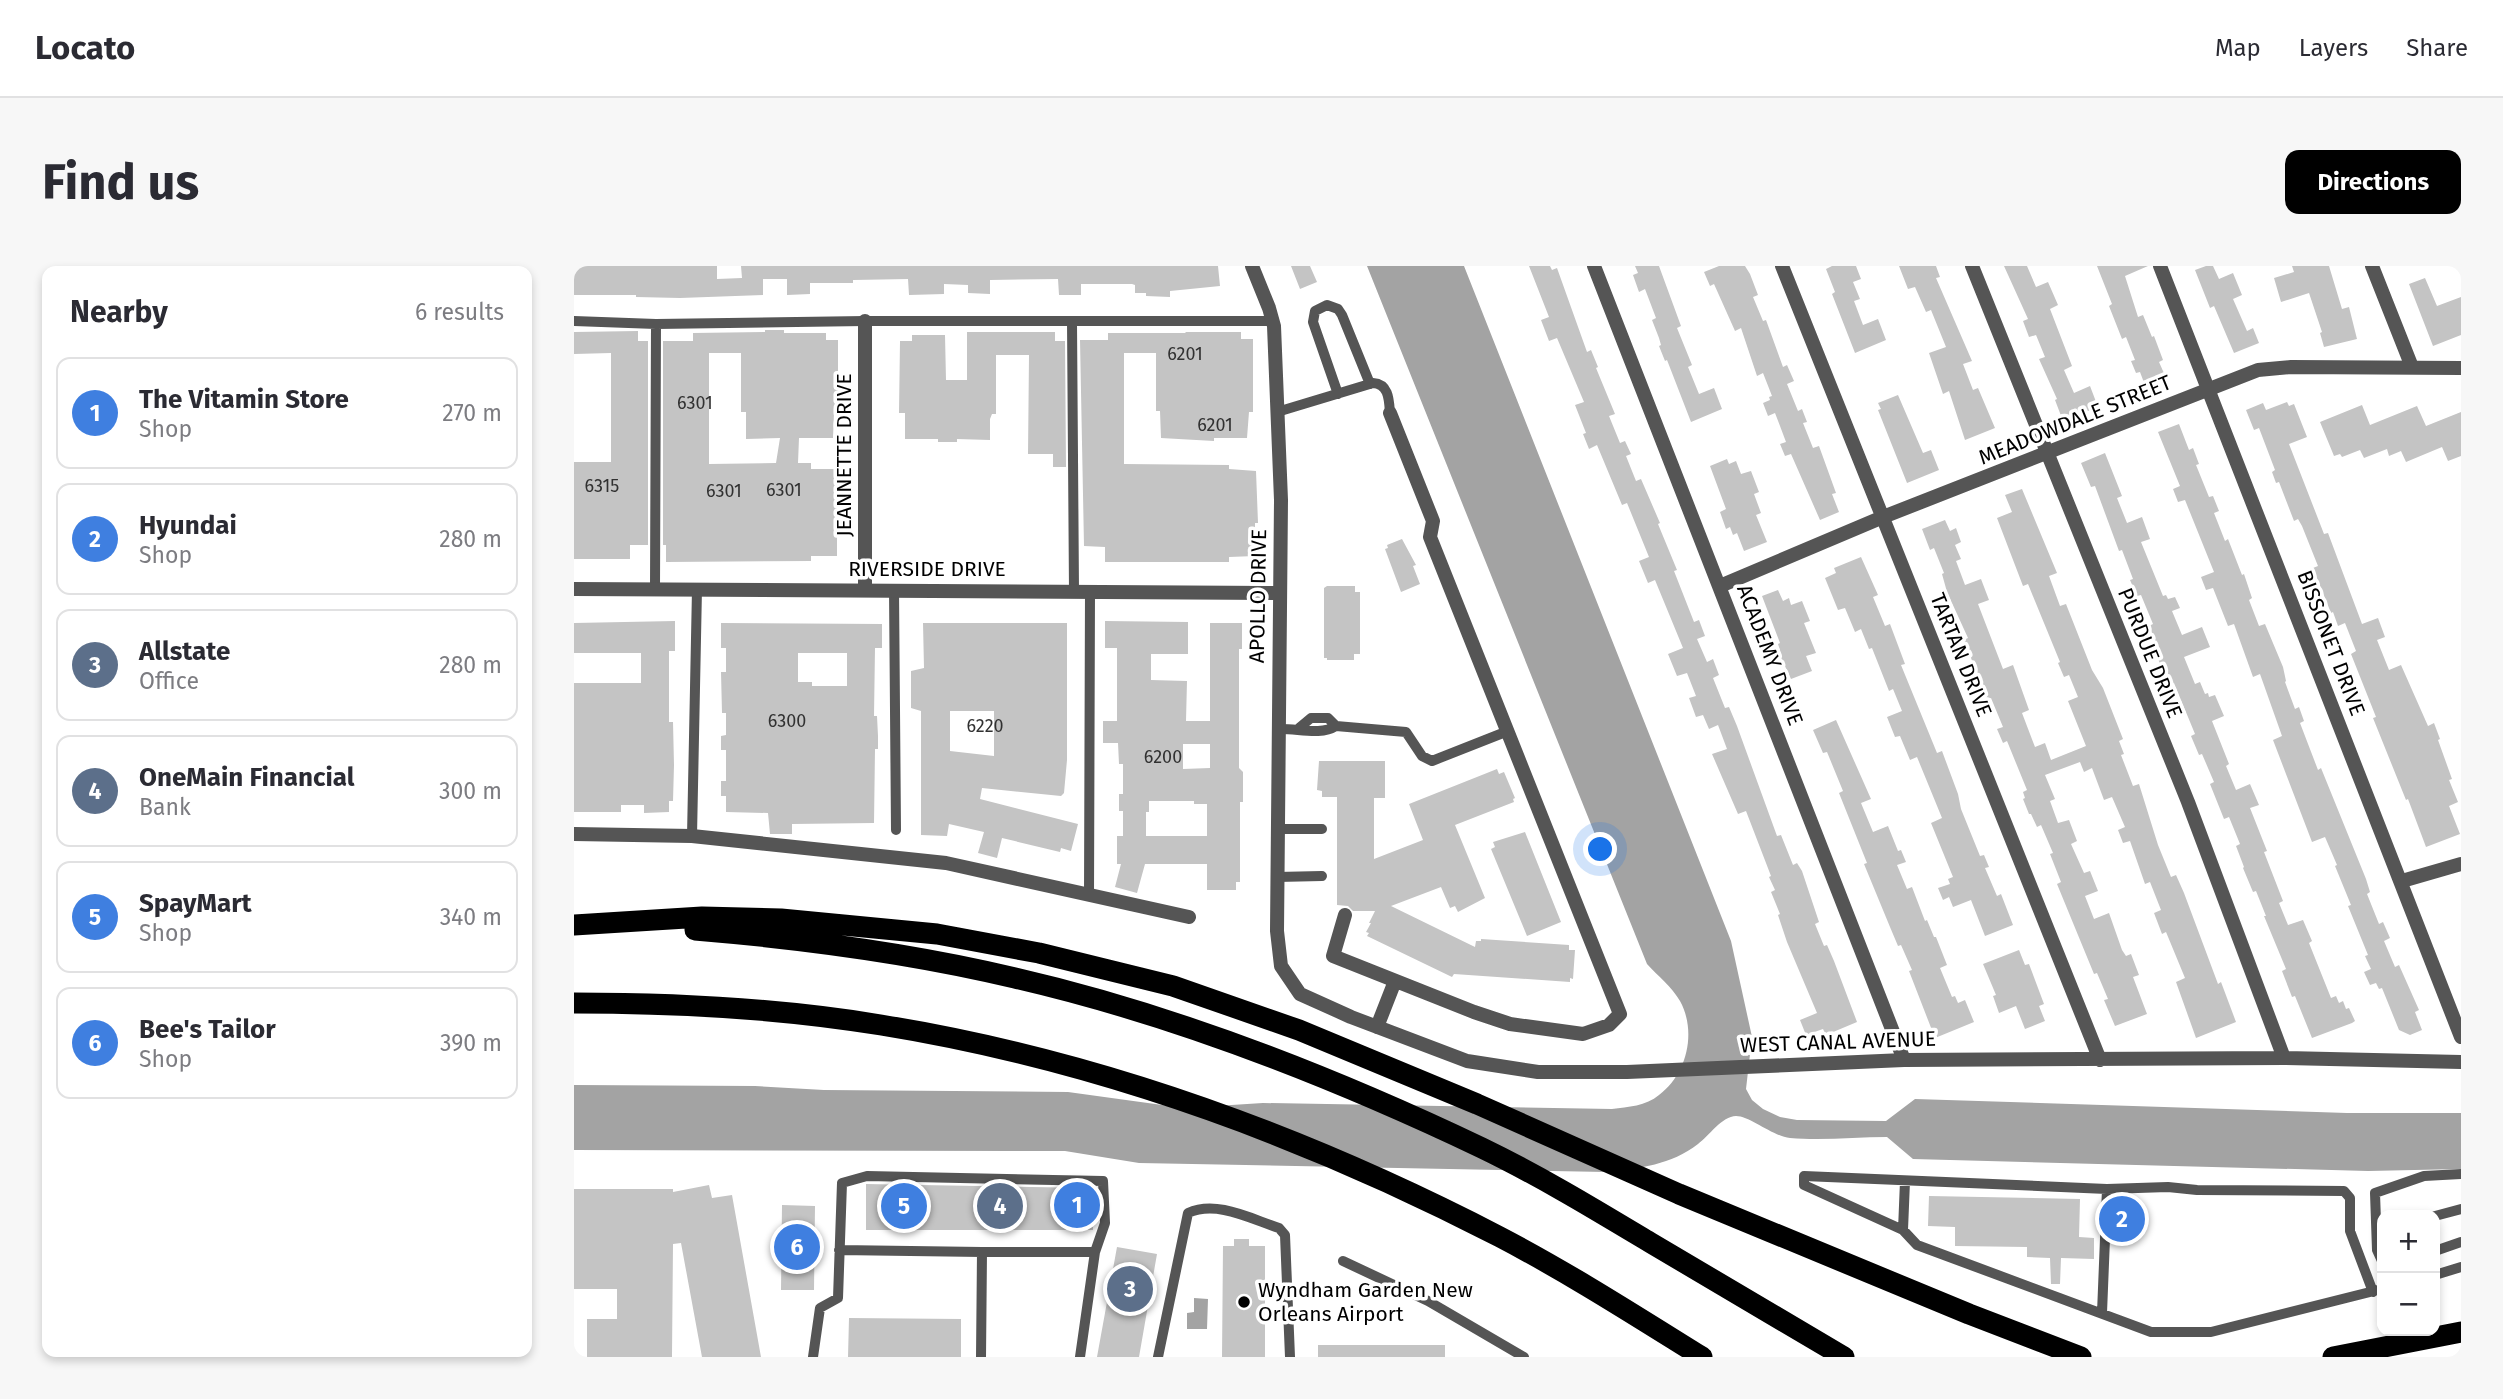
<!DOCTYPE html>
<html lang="en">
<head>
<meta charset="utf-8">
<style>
	body { margin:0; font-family:"Fira Sans",sans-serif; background:#f7f7f7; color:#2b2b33 }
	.controls { position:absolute; right:21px; bottom:21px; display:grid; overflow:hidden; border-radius:14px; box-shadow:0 4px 10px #0003 }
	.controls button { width:63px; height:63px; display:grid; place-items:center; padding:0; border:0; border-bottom:2px solid #e1e1e2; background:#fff; color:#2b2b33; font:35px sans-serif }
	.you { position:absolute; left:1027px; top:584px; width:24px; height:24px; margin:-18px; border:5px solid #fff; border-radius:50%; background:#1a73e8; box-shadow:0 0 0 10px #1a73e833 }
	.badge { display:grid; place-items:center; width:46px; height:46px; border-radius:50%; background:#000; color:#fff; font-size:23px; font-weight:700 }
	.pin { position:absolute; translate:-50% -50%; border:4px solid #fff; box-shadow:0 2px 7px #0006 }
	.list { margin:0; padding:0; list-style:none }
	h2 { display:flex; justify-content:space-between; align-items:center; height:91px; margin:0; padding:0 28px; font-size:30px }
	h2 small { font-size:23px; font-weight:400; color:#7c7c81 }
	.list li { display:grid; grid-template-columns:46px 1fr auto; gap:21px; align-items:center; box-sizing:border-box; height:112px; margin:0 14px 14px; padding:0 14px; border:2px solid #e1e1e2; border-radius:14px }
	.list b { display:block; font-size:26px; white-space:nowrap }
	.list p { margin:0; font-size:23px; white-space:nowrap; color:#7c7c81 }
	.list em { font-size:23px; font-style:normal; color:#7c7c81 }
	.map { position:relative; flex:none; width:1887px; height:1091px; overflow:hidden; border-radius:14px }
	header { display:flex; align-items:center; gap:42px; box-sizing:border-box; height:98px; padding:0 35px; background:#fff; border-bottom:2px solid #e1e1e2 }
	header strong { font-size:33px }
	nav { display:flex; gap:38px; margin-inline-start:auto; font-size:24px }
	.intro { display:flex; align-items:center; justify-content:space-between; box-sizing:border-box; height:168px; padding:0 42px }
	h1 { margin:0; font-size:49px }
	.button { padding:18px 32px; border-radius:14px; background:#000; color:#fff; font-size:24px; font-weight:700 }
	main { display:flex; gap:42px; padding:0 42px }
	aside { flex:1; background:#fff; border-radius:14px; box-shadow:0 4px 10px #0003 }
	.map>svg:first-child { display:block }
</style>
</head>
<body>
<header>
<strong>Locato</strong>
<nav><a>Map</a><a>Layers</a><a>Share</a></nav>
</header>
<div class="intro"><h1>Find us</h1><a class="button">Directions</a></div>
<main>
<aside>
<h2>Nearby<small>6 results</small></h2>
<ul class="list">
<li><span class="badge" style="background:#3f7fe0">1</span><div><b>The Vitamin Store</b><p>Shop</p></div><em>270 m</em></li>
<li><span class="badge" style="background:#3f7fe0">2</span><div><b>Hyundai</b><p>Shop</p></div><em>280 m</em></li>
<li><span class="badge" style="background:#5c6f8a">3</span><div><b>Allstate</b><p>Office</p></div><em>280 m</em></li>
<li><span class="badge" style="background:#5c6f8a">4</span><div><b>OneMain Financial</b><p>Bank</p></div><em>300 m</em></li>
<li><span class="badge" style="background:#3f7fe0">5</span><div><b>SpayMart</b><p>Shop</p></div><em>340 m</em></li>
<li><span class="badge" style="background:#3f7fe0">6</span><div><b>Bee's Tailor</b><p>Shop</p></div><em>390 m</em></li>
</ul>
</aside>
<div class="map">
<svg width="1887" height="1091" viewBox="0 0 1887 1091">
	<rect width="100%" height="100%" fill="#fff"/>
	<path fill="#a3a3a3" d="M793,0H890L1157,675L1178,771L1172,823L1178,834L1189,843L1206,851L1223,854L1312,855L1341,833L1773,847H1887V903L1794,905L1339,893L1313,871C1282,871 1248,875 1216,872C1198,870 1176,850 1162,850C1148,850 1135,870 1124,878C1097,899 1066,902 1033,906L565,897L491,885L0,884V819L181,820L250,824L494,826L610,842L689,837L1038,843C1054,841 1072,840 1085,829C1113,808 1123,766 1106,735C1098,721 1084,710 1073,698Z
		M620,1032L634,1033L633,1063H613V1047L620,1046Z"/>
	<path fill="#c4c4c4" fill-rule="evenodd" d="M0,0H143V13L168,12L167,0H644L646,20L596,25V31L572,30V27H561V19L558,18H507V29H485L484,13L416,14V28L394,27V19L370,18V28L335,29L334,13L279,14V17H236V28L213,29V13H189V29L106,32L62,31V29H0Z
		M717,0H736L743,16L726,23Z
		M955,0H976L978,4L983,2L1013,86L1017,84L1024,101L1022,102L1041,148L1035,150L1046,177L1051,175L1057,188L1052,190L1062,215L1067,213L1086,257L1084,258L1103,304L1100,305L1120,356L1125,354L1131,370L1123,373L1133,396L1139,393L1145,409L1139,412L1151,442L1155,441L1163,460L1203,570L1207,569L1219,599L1223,597L1228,605L1245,656L1241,658L1250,680L1253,679L1260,695L1283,756L1252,769L1249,763L1232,769L1226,754L1243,747L1213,676L1204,649L1206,648L1197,626L1201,624L1195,611L1197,610L1172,545L1164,548L1138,488L1153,483L1144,459L1135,463L1129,449L1122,451L1115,432L1122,430L1113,407L1103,410L1094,388L1109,382L1081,314L1074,317L1065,295L1075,291L1053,237L1048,239L1023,179L1015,183L1009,168L1012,167L1001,139L1010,136L983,72L975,75L967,54L975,51Z
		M1061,0H1085L1107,60L1103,62L1118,99L1114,101L1125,128L1140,122L1148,143L1117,156L1093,94L1091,95L1085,80L1087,79L1085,72L1078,54L1082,52L1071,23L1065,26L1059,9L1064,7Z
		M1145,0H1171L1176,8L1184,29L1179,31L1189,55L1192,54L1209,101L1213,99L1220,115L1213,118L1224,145L1228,143L1233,156L1229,157L1239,182L1245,180L1262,227L1258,228L1265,246L1246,254L1217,188L1211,190L1206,178L1212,176L1206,160L1201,147L1194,150L1189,137L1196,134L1195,131L1198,130L1189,107L1183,110L1167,62L1161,65L1140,18L1136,20L1130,6Z
		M1258,0H1282L1287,13L1279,16L1286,33L1280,35L1289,59L1304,53L1312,74L1281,87L1258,28L1261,26L1252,3Z
		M1325,0H1362L1366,11L1362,12L1398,95L1389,98L1399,124L1404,122L1421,162L1391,174L1375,125L1369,128L1355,87L1372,81L1357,44L1352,46L1341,21L1334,23Z
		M1430,0H1453L1462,21L1474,16L1484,39L1476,43L1498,100L1490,104L1500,127L1516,120L1524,141L1489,155L1481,134L1483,133L1465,93L1471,91L1462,69L1455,71L1449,55L1454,53Z
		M1523,0H1574L1551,10L1564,51L1569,49L1578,71L1580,70L1589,94L1585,96L1593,114L1572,122L1566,106L1562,107L1557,95L1561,94L1552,71L1548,73L1535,40L1538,38Z
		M1632,0H1639L1645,13L1659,7L1668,29L1659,33L1673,65L1679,62L1685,77L1660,87L1640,40L1636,42L1621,4Z
		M1718,0H1755L1768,43L1775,41L1783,73L1750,81L1746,67L1748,66L1735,27L1707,36L1700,12L1720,6Z
		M1851,12L1863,40L1887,31V69L1859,80L1835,18Z
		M191,64H210V67H252V74H264V147H260L259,172H225L224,197H237V203H263L265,256H263V290H237V295L92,296V279H89V75H119V67L191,66ZM135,87H167V146H172V173L206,172L202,197L135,198Z
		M64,65V75H74V279H56V293H0V196H37V87L0,88V66Z
		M393,66H481V75H491L492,201H479V188H454L455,89H422V148H418L416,153V174L383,173V176H364V173H331V147H325L326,75H338V69H371L372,114H393Z
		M611,66H667V73H679V146H675L673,172H640V175L587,172L586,145H582V87H550V198L655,199V203L682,205L684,257H681V290L655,291V296H531V281L510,280L506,74H534V67H612Z
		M1324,129L1349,187L1357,184L1365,204L1333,217L1304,144L1307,143L1304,137Z
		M1713,136L1715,140L1720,138L1733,171L1715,178L1750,268L1754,267L1788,358L1804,352L1811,371L1803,374L1815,404L1827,399L1854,460L1860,457L1866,473L1864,474L1878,513L1875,514L1884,536L1875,540L1886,568L1852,581L1834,533L1832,534L1799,452L1802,451L1777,388L1782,385L1771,357L1764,360L1759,346L1757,347L1739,302L1744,300L1728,260L1724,253L1720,255L1705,216L1702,217L1698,206L1701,204L1685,162L1680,164L1672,144L1689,137L1692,144Z
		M1788,139L1796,159L1843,140L1852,160L1887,146V190L1874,195L1868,181L1832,196L1827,185L1815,190L1813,183L1790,192L1786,184L1768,191L1766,188L1760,190L1746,156Z
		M1605,158L1615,184L1619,182L1625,198L1622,199L1635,231L1639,230L1645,245L1640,247L1651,275L1654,273L1668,309L1670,308L1678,332L1675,334L1685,360L1691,358L1709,401L1712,415L1711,416L1721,443L1725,441L1730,455L1726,457L1744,504L1747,502L1792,613L1796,626L1793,628L1805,658L1809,656L1816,672L1810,675L1821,701L1825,699L1845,744L1841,746L1848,764L1836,769L1825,764L1808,722L1805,723L1802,717L1796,719L1790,706L1797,703L1791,690L1794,689L1774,640L1777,639L1761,600L1763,599L1751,571L1738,576L1699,474L1708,470L1686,408L1679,411L1660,358L1654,360L1639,322L1632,324L1627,311L1640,306L1611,234L1604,236L1599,223L1606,220L1584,166Z
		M1531,187L1548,230L1543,232L1553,257L1568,251L1576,273L1567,276L1589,330L1592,329L1594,333L1601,331L1606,342L1598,345L1608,369L1628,361L1636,381L1610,391L1621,418L1626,416L1631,428L1634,427L1635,431L1641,429L1650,450L1638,455L1655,498L1652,500L1662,524L1676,518L1685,539L1676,542L1693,585L1690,586L1709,635L1705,637L1714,659L1729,654L1738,675L1735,677L1757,732L1762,730L1765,737L1769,735L1772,743L1775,742L1781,755L1778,757L1738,772L1721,730L1718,731L1708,705L1712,703L1690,650H1692L1682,625L1679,626L1669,602L1670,601L1662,580L1666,578L1655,551L1650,553L1636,518L1640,516L1628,488L1625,489L1617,470L1621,468L1600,417L1597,418L1592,405L1589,406L1583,390L1585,389L1584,382L1575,360L1579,358L1567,329L1563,330L1556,314L1559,313L1548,284L1545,285L1521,220L1517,221L1507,197Z
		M1153,193L1155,198L1162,195L1167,208L1177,205L1185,226L1180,228L1187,247L1182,249L1193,276L1170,285L1163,267L1159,269L1156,261L1152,263L1146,246L1152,243L1136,200Z
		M1448,223L1483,307L1475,310L1486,340L1492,338L1518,404L1529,422L1549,473L1545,475L1550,488L1547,489L1559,520L1565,518L1584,579L1597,611L1602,609L1610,627L1644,718L1647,716L1662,756L1622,772L1602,716L1611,712L1592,666L1588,668L1580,647L1587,644L1576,616L1571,618L1556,575L1549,577L1544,564L1551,561L1538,531L1530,534L1518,502L1510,506L1506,496L1471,509L1481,533L1476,535L1484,557L1495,554L1503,575L1497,578L1510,607L1516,605L1524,625L1511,630L1520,653L1535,647L1548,684L1552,690L1557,688L1565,709L1559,711L1573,748L1541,760L1530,734L1534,733L1523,707L1520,708L1483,618L1487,616L1476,588L1479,587L1467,559L1463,561L1457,548H1455L1449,533L1451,532L1449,526L1453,524L1433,475L1429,477L1423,463L1429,461L1417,432L1413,433L1390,374L1394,372L1373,326L1368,308L1370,307L1360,282L1356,284L1348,263L1371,254L1376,265L1382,262L1387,276L1381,279L1387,293L1382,295L1391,319L1407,313L1415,334L1404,338L1429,403L1439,399L1455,444L1448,447L1461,481L1471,477L1477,494L1512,480L1494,435L1504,431L1495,409L1490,411L1484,397L1486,396L1454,318L1449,320L1423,252L1438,246L1431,229Z
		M828,273L842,299L839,300L846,318L827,326L811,283L814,282L813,279Z
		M1287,291L1304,329L1299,331L1311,360L1316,358L1331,398L1327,399L1363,487L1368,485L1384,528L1387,543L1406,590L1410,589L1415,601L1411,602L1423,630L1427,628L1439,659L1411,670L1397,634L1379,641L1375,631L1369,634L1364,622L1376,618L1374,613L1379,611L1357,557L1368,552L1343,491L1336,494L1326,470L1321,471L1313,451L1328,445L1319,423L1315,425L1298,382L1295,383L1287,363L1281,366L1271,342L1264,344L1251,312L1262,307L1260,302Z
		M753,320H781V326H786V388H780V394H753V392H750V322Z
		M1204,324L1209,335L1215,332L1217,339L1228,335L1236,355L1230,357L1242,387L1232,390L1238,405L1217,413L1204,385L1206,384L1204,378L1206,377L1188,330Z
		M101,355V385H95V456H99L100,499L99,535H95V546L70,547V539H47V546H0V417H67V387H0V357Z
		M531,355L614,356V388H577V414L613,415L612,455H636V357H668V383H665V502L669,506V536H666V616H662V624H633V598H571L563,627L541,621L547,598H543V570H549V545H545V528H549V498H545L544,477H529V455H543V382H531ZM609,478H636V502L609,503ZM575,535H620V538H633V570H572V546H575Z
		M147,357L308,358V382H301L300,450H303L304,470V483H301L300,557L218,558V568H196L194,547L152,546V530H147V515H152V484H147V470L152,469V447H148L147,406H152V382H147ZM224,387H273V420H238V416H224Z
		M349,357H493V494L490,527L487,530L408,522L406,533L504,558L497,585L487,582L486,586L428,572L423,592L404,587L410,566L375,558L373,570L347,569V445L337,442V405L350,402ZM376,445H420V490L376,485Z
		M1262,454L1297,533L1287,537L1299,566L1314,560L1324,585L1327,584L1332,596L1323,599L1333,623L1338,621L1351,655L1353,654L1360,671H1362L1373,699L1366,702L1378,731L1381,730L1384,737L1391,734L1400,756L1361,772L1335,705L1338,704L1327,679L1324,680L1316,661L1290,598L1293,597L1265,527L1269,525L1253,486L1249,487L1239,464Z
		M745,495H811V532H800V593L849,574L835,538L923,503L925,508L930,506L941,532L939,533L940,536L881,559L911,632L884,646L881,640L876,642L867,621L817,640L901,681L902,675H907V673L995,679V684H1001L999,713L996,712V716L880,708L878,711L793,670L795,667L792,666L797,657H795L801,645H779L774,640L763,639V531H748V525L743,524Z
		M951,566L987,656L953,670L917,583L921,581L919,576Z
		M1445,684L1451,699L1455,698L1470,738L1465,740L1471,755L1451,763L1442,740L1425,747L1419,730L1422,729L1409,698Z
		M292,918L519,922V964H292Z
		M135,919L138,932L158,929L187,1091H128L107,977L99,978L98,1091H13V1053H43V1023H0V923H99V926Z
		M1355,930L1506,933L1505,971L1520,972V993L1487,992L1486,1018H1477L1476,992L1453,991V981L1381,980V961L1354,960Z
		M208,939L241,940L240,1024H207Z
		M660,973H675V980H691V1091H648L649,980H660Z
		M543,981L583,988L565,1091H523Z
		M275,1052L387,1053V1091H274Z
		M744,1079H871V1091H744Z"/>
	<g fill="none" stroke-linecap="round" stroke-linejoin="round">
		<path stroke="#555" stroke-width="10" d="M0,55L82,58
			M498,56L500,325
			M764,128L739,56L741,45L753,39L764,43L768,49L796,118
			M703,146L799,117C815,118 815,134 816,147
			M81,323L82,58L291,55H698
			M320,323L322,564
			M762,460L832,466L848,490L858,495L934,465
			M704,463C723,462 746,470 762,460L754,452H737L725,462
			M704,563H748
			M118,570L123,323
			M703,611L748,610
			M515,629L516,325
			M1331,915L1329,964L1230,919V910L1533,923
			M1861,950L1887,943
			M1329,964L1343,979L1577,1066H1637L1808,1023
			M265,984L408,986
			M1861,985L1887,976
			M769,995L854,1035L950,1091
			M1808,995L1803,984L1801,927L1850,910L1887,908
			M1861,1009L1887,1001
			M1528,1047L1533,923L1594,921L1623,924L1770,925L1776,932V965L1799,1026
			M239,1091L246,1042L264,1032L268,917L293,910L529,915L531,957L521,986L506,1091
			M407,1091L408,986H521
			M584,1091L614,947C643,934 677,953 705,962L711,969L716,1091"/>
		<path stroke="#555" stroke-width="14" d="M678,0L695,42L700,60L707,234L703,665L707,700L726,728L777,751L893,795L964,806H1053L1330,794L1710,792L1887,796
			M1020,0L1330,794
			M1208,0L1526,794
			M1398,0L1614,536L1710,792
			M1586,0L1887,771
			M1798,0L1838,101
			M291,55V323
			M1146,320L1309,251L1684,104L1717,101L1887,102
			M0,323L705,327
			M0,568L118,570L372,597L615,651
			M1828,615L1887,598
			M771,649L759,690L900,746L936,758L1009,768L1035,759L1046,748L856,271L859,255L816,147
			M803,761L821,715"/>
		<path stroke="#000" stroke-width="21" d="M0,659L128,651L207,653L363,668L465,687L599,720L725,764L903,838L1105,928L1395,1048L1507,1091
			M121,664C229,673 336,687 441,712C602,749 759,811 908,882C966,910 1022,944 1077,977C1141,1015 1205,1053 1270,1091
			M0,737C103,737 205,742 307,759C523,794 731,870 926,971C995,1007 1062,1050 1128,1091
			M1759,1091L1887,1066"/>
	</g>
	<circle fill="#000" stroke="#fff" stroke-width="2.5" cx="670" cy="1036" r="7"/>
	<g text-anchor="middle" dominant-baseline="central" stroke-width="7" stroke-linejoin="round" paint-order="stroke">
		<g font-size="18" fill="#313131">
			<text x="611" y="88">6201</text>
			<text x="121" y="137">6301</text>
			<text x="641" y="159">6201</text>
			<text x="28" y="220">6315</text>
			<text x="210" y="224">6301</text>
			<text x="150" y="225">6301</text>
			<text x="213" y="455">6300</text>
			<text x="411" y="460">6220</text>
			<text x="589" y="491">6200</text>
		</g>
		<g font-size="21" fill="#000" stroke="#fff">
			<text transform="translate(1501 154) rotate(-22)">MEADOWDALE STREET</text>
			<text transform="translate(270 189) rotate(-90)">JEANNETTE DRIVE</text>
			<text x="353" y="303">RIVERSIDE DRIVE</text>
			<text transform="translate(684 330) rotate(-89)">APOLLO DRIVE</text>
			<text transform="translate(1757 377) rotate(69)">BISSONET DRIVE</text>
			<text transform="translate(1576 387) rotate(68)">PURDUE DRIVE</text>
			<text transform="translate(1196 389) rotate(69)">ACADEMY DRIVE</text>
			<text transform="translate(1387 389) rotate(68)">TARTAN DRIVE</text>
			<text transform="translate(1264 776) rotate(-2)">WEST CANAL AVENUE</text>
		</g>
		<g font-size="21" fill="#000" stroke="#fff" text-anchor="start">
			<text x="684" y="1024">Wyndham Garden New<tspan x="684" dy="24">Orleans Airport</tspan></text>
		</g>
	</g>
</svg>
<div class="controls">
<button>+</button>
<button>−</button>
</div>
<div class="you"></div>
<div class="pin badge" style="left:503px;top:939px;background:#3f7fe0">1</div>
<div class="pin badge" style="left:1548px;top:953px;background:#3f7fe0">2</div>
<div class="pin badge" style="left:556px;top:1023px;background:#5c6f8a">3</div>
<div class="pin badge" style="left:426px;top:940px;background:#5c6f8a">4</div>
<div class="pin badge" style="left:330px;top:940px;background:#3f7fe0">5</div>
<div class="pin badge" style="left:223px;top:981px;background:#3f7fe0">6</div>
</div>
</main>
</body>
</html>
